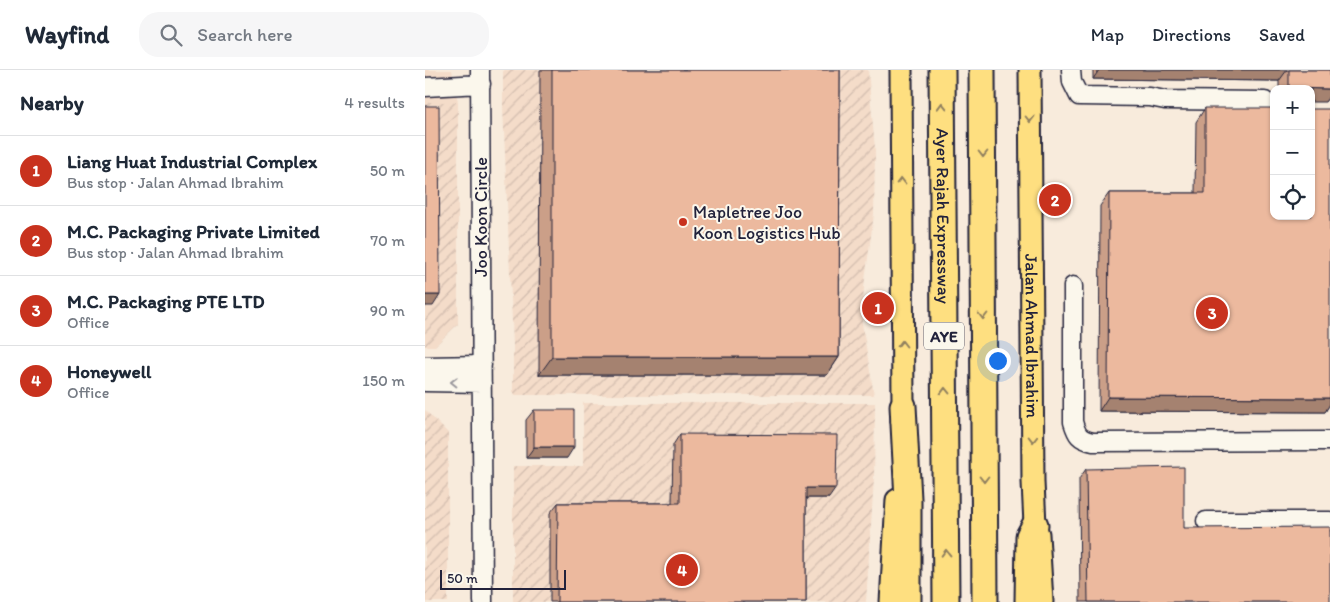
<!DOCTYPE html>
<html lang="en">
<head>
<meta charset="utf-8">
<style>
	body { margin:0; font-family:Itim,sans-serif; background:#f6f6f7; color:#1f2937 }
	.controls { position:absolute; right:15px; top:15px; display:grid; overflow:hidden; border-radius:10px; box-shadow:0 1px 4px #0004 }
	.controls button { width:45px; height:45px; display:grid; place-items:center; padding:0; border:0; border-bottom:1px solid #e0e1e3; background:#fff; color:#1f2937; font:25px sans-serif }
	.scale { position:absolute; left:15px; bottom:12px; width:126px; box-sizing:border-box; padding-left:5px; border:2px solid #22223b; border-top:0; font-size:14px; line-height:18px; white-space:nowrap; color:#22223b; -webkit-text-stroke:4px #fbf7ec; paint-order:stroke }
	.you { position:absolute; left:572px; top:290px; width:18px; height:18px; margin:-12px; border:4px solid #fff; border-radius:50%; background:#1a73e8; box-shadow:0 0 0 8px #1a73e833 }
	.badge { display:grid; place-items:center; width:32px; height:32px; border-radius:50%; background:#c8321e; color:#fff; font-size:16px; font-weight:700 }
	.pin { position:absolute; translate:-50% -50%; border:2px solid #fff; box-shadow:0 1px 5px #0006 }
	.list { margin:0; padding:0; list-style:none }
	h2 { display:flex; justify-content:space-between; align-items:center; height:65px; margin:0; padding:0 20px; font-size:21px }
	h2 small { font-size:16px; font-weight:400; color:#747a83 }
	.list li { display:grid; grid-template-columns:32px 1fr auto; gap:15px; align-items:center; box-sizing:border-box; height:70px; padding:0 20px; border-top:1px solid #e0e1e3 }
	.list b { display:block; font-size:19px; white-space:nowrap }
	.list p { margin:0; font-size:16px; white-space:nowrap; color:#747a83 }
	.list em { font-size:16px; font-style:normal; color:#747a83 }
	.icon { flex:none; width:28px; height:28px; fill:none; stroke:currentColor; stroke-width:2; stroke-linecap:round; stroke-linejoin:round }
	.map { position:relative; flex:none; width:905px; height:532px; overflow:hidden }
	header { display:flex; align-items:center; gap:30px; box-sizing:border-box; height:70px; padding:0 25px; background:#fff; border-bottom:1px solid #e0e1e3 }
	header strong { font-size:24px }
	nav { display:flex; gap:28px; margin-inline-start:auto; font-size:18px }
	.search { width:350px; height:45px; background:#f6f6f7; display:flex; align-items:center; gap:12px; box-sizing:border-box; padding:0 18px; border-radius:20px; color:#747a83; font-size:19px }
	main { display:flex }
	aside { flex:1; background:#fff }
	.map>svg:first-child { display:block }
</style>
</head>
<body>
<header>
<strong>Wayfind</strong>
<div class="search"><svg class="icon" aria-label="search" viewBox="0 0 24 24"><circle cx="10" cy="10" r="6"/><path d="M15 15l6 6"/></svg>Search here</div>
<nav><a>Map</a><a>Directions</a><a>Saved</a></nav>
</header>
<main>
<aside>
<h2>Nearby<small>4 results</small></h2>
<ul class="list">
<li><span class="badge">1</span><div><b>Liang Huat Industrial Complex</b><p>Bus stop · Jalan Ahmad Ibrahim</p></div><em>50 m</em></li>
<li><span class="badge">2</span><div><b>M.C. Packaging Private Limited</b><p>Bus stop · Jalan Ahmad Ibrahim</p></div><em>70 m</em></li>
<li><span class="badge">3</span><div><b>M.C. Packaging PTE LTD</b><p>Office</p></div><em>90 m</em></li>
<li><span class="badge">4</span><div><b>Honeywell</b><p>Office</p></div><em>150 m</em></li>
</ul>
</aside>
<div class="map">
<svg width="905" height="532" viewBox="0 0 905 532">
	<defs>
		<pattern id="industrial-furrows" width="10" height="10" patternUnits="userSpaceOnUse" patternTransform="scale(1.25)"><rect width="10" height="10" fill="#f4dcc9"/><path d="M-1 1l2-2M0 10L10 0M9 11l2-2" fill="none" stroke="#d1bcae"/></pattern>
	</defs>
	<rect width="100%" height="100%" fill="#f8ebdc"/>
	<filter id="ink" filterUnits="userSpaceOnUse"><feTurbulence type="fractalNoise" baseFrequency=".02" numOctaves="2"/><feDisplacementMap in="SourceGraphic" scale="10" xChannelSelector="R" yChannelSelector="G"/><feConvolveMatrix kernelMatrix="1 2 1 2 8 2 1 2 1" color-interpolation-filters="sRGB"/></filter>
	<g filter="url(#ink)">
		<path fill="#f4dcc9" d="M0,0H27L33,32H0Z"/>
		<path fill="url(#industrial-furrows)" d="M78,0H443L450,79L449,144L439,217L437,253L449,325H88V275L78,36Z
			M0,32H33V254L10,276H0Z
			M158,333H450L449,408L441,532H88V396H158Z
			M0,340L23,363V532H0Z"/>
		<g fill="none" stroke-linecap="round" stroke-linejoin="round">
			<g stroke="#22223b" stroke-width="21">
				<path id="minor" d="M55,0L58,532
					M646,0L647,12L654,26L725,27L740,30L840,31
					M0,17L56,14
					M648,216V352C652,365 654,369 668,372L905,371
					M0,296L57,295
					M0,312L57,313
					M781,451H905"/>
			</g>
			<g stroke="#22223b" stroke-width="25">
				<g id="major">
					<path d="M476,0L478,336L477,352"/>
					<path id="s1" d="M605,0L608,412L610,455L613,464L617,532"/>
					<path d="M466,532L472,430"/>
				</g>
			</g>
			<g stroke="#22223b" stroke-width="29">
				<g id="highway">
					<path id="s2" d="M517,0L521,532"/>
					<path d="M557,0L560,532"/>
					<path d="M478,336L483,429V532"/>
					<path d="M603,532L604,466L610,455"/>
				</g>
			</g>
			<use href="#minor" stroke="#fbf7ec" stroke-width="18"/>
			<use href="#major" stroke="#fedf80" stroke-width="21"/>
			<use href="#highway" stroke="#fedf80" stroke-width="25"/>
		</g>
		<path fill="#cb9f88" stroke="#22223b" d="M115,0H415L414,287L402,305H114Z
			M668,0H905V25L900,32L886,19H854V11L668,9Z
			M780,38L905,328V334L900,342L674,341L675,136L684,123H770L771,52Z
			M109,340L142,388H101V350Z
			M255,364L404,428H381V532H125V443L133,433H247L248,375Z
			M661,399L759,458L905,532H655L654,409Z"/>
		<path fill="#a5826f" stroke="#22223b" d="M674,0H862L854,11L668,9Z
			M864,18L905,19V25L900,32H886V19Z
			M0,225H15L8,236H0Z
			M127,287H414L402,305H114Z
			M683,327L905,328V334L900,342L674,341Z
			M109,377H149L142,388H101Z
			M381,418H411L404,428H374Z"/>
		<path fill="#ecb99e" stroke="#22223b" d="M127,0H415L414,287H127Z
			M864,0H905V19L864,18Z
			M0,36H14L15,225H0Z
			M780,38H849V146H886V39H905V328L683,327L684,123H780Z
			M109,340H149V377H109Z
			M255,364L412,365L411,418H381V532H132L133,433H255Z
			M759,397V458L905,457V532H663L661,399Z"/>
		<defs><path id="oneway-chevron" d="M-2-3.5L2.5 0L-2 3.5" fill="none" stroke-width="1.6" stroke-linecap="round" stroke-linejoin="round" transform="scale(1.25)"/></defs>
		<g stroke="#90805e">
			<use href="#oneway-chevron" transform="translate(517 36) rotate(-91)"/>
			<use href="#oneway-chevron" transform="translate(605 49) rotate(90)"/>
			<use href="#oneway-chevron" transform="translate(558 84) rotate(90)"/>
			<use href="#oneway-chevron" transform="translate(476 111) rotate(-90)"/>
			<use href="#oneway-chevron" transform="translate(558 246) rotate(90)"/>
			<use href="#oneway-chevron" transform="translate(477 274) rotate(-90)"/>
			<use href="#oneway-chevron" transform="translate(520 321) rotate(-91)"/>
			<use href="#oneway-chevron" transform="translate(608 369) rotate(90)"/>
			<use href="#oneway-chevron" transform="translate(559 409) rotate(90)"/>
			<use href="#oneway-chevron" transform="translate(521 483) rotate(-91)"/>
		</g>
		<use stroke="#99979c" href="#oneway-chevron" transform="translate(29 312) rotate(-179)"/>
	</g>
	<circle fill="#c8321e" stroke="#fbf7ec" stroke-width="2" cx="258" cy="152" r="5"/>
	<g text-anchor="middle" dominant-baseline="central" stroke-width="4" stroke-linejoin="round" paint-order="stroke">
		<rect fill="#fbf7ec" stroke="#636270" stroke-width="1" x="499" y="252.5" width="40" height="27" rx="4"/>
		<g font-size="16" font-weight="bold" fill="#22223b">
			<text x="519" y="266">AYE</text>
		</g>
		<g font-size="18" fill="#22223b" stroke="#fbf7ec" text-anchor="start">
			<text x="268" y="142">Mapletree Joo<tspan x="268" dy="21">Koon Logistics Hub</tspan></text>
		</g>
		<g font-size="18" fill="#22223b" stroke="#fbf7ec">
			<text stroke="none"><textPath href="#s2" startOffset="146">Ayer Rajah Expressway</textPath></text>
			<text transform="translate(56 147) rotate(-90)">Joo Koon Circle</text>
			<text stroke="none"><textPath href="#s1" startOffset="266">Jalan Ahmad Ibrahim</textPath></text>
		</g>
	</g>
</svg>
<div class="controls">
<button>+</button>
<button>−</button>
<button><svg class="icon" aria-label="locate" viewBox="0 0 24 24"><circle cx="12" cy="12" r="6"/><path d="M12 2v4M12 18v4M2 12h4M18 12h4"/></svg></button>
</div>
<div class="scale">50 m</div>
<div class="you"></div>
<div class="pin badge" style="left:453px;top:238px">1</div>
<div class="pin badge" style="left:630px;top:130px">2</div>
<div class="pin badge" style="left:787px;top:243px">3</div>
<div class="pin badge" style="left:257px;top:500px">4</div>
</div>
</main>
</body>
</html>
